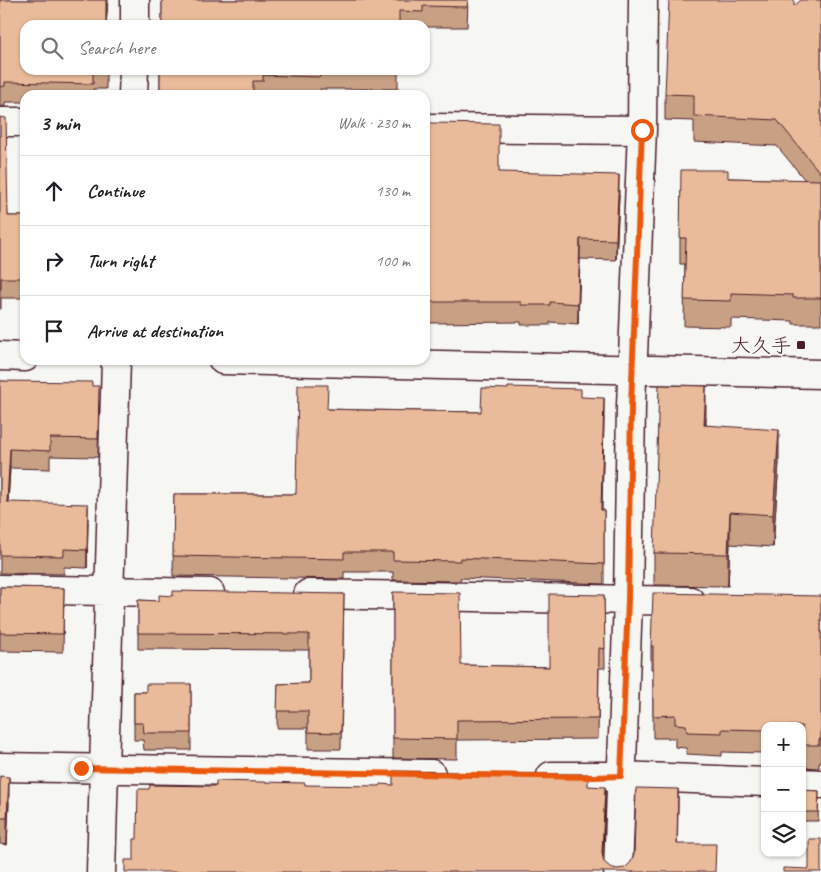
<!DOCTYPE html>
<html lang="en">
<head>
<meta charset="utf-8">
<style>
	body { margin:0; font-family:Caveat,"Klee One",sans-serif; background:#f6f6f6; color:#202124 }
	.controls { position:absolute; right:15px; bottom:15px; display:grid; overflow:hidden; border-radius:10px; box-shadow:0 1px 4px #0004 }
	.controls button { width:45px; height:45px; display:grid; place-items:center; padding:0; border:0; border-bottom:1px solid #e0e0e0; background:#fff; color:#202124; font:25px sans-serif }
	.stop { position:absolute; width:15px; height:15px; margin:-11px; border:4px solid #ea580c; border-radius:50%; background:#fff }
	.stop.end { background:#ea580c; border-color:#fff; box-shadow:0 1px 5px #0008 }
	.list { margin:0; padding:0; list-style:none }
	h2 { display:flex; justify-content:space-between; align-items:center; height:65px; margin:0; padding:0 20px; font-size:21px }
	h2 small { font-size:16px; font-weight:400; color:#757577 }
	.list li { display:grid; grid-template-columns:32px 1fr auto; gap:15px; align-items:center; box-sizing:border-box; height:70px; padding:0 20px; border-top:1px solid #e0e0e0 }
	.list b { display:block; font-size:19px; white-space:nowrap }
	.list em { font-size:16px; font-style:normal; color:#757577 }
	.icon { flex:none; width:28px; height:28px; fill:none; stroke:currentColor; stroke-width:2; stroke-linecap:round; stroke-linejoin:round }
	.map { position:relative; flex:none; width:821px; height:872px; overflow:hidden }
	.search { position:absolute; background:#fff; box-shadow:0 1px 4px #0004; left:20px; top:20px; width:410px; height:55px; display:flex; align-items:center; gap:12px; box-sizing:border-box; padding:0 18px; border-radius:15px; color:#757577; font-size:19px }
	.panel { position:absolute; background:#fff; box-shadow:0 1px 4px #0004; left:20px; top:90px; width:410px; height:275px; border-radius:15px }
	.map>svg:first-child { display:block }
</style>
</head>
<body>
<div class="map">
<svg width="821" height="872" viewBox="0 0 821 872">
	<rect width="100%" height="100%" fill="#f6f6f2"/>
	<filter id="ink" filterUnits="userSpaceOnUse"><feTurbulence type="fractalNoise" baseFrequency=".02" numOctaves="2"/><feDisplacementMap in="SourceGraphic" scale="10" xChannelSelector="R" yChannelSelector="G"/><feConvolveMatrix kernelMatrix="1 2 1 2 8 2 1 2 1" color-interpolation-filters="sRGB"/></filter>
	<g filter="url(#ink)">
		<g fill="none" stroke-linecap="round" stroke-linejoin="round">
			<g stroke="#4a1f2b" stroke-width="31">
				<path id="minor" d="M135,25V0
					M133,95L134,70
					M0,122H25
					M425,128L642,130
					M0,356L25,357
					M223,360L821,374
					M0,589L210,593
					M308,594L690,601
					M0,767L431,774
					M551,776H621L765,782
					M802,783L821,784
					M101,872L116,360
					M618,872L628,600L631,406L642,130L643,0"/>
			</g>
			<use href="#minor" stroke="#f6f6f2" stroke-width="28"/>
		</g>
		<path fill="#c8a184" stroke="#4a1f2b" d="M0,0H108L106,25L25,70H106V89H93V95H25V102H5V106L0,107Z
			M162,0H468L467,27H425V25H162Z
			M821,0V324H793V321L731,319V327L684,326L685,264H680V238L728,178L805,180L777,146L694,142V121L665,120V94L796,5Z
			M160,70H398V89H320V95H160Z
			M0,117L8,216H25V298H1V309H0Z
			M425,140L499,172L619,195L616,260L580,259L578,324L550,322V325H521V322L428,323V318H425Z
			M0,381L92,386L99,404L98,457L50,456V469L10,468L8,502L88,522L87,568L64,567V574L0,573Z
			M581,397L604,418L602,510H604V584L460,578V581L393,580V572H344V579L173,576L174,494H296L328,409L363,410L481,412Z
			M706,418V425L779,462L773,547L730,544L728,586L654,585V553Z
			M0,587L64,588L63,652L0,651Z
			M393,592L461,665L549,667L604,595L605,668H599L598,739L457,740V759L393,758Z
			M344,594L341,749H308V728H277L278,684L309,683V650L138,649V600L159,601Z
			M821,596V762H819V768L802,767V726H765V753L722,752V756L687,754L686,748L675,747V738H653V669H651V646Z
			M191,684V750H144L143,740H134V692H146Z
			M0,776L9,803L7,845L0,844Z
			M802,790L819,791L818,821H802Z"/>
		<path fill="#a3836c" stroke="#4a1f2b" d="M106,0H108L106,25Z
			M619,175V195L616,260V240Z
			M580,239V259L578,324V304Z
			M706,386V418L704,457V425Z
			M604,398V418L601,530V510Z
			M779,430V462L773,547V515Z
			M10,449V468L7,520V502Z
			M88,504V522L87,568V550Z
			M730,512V544L728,586V554Z
			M9,777V803L7,845V818Z
			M605,787V805L602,871V853Z
			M678,789V807L677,862V844Z"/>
		<path fill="#e9bb9a" stroke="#4a1f2b" d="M0,0H106V25H25V70H93V84L5,82V86L0,87Z
			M162,0H468L467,7L423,6V12L399,11V25H162Z
			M669,0H794V6L801,0H821V174L777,120L694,116V95L665,94Z
			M160,70H320V77L263,75V81H253V95H160Z
			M0,117L6,118L8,216H25V278H1V289H0Z
			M428,123L499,124V172L619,175L616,240L580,239L578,304L550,302V305H521V302H428V298H425V140H428Z
			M681,170H728V178L821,180V298H793V295L731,293V301L684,300L686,238H680Z
			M0,381L92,382V386H99L98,439L50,438V451L10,449L7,502L88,504L87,550L64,549V556L0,555Z
			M298,385H328L327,409L363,410L481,412L482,388L508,389V387L581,389V397L604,398L601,510H604V564L460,558V561L393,560V552H344V559L173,556L174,494H296Z
			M659,385L706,386L704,425L779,430L773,515L730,512L728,554L654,553Z
			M0,587L64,588L63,634L0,633Z
			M173,591L344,594L341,733L308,732V711H277L278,684L309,683V634L138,633V600L159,601V595L173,596Z
			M393,592L460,593L461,665L549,667V594L604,595L605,649L599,648L598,719L457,720V739L393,738Z
			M653,593L821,596V739H819V745H802V726H765V730L722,729V733L687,732L686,725L675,724V715L653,716V646H651Z
			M146,684H191V733H144L143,723H134V692H146Z
			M393,771L457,772V774H588V786L605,787L602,853L604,862L610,867L617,869L625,868L631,862L634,854L636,788L678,789L677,844H716L715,872H125V860H134V839H137L138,789H149L150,785L216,786V781L305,783V785L380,786V784L393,785Z
			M0,776L9,777L7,818H0Z
			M802,790L819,791L818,812H802Z
			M809,839H821V872H783V868L809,869Z"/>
	</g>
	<g fill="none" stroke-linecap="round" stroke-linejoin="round" filter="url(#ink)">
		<path stroke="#ea580c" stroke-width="6" d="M81,768L594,777L621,776L628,600L631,406L642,130"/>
	</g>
	<rect fill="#4a1f2b" stroke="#f6f6f2" stroke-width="2" x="796" y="340" width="10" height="10" rx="2.5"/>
	<g text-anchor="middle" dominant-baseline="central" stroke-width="4" stroke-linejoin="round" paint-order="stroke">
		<g font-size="20" fill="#4a1f2b" stroke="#f6f6f2" text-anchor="end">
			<text x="791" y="345">大久手</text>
		</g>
	</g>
</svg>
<div class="controls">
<button>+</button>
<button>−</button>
<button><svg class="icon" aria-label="layers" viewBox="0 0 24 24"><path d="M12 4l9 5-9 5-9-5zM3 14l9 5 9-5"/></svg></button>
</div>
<div class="stop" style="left:642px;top:130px"></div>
<div class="stop end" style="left:81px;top:768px"></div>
<div class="search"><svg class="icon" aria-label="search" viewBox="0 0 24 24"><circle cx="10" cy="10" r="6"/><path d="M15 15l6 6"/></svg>Search here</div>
<section class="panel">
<h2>3 min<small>Walk · 230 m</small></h2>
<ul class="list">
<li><svg class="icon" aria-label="ahead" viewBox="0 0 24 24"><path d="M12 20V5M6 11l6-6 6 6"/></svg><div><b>Continue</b></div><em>130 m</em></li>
<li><svg class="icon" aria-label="right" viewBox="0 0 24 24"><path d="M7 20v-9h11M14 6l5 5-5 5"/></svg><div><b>Turn right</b></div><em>100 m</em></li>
<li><svg class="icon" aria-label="arrive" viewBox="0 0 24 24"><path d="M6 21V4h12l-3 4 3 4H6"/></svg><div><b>Arrive at destination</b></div></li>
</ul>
</section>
</div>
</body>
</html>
